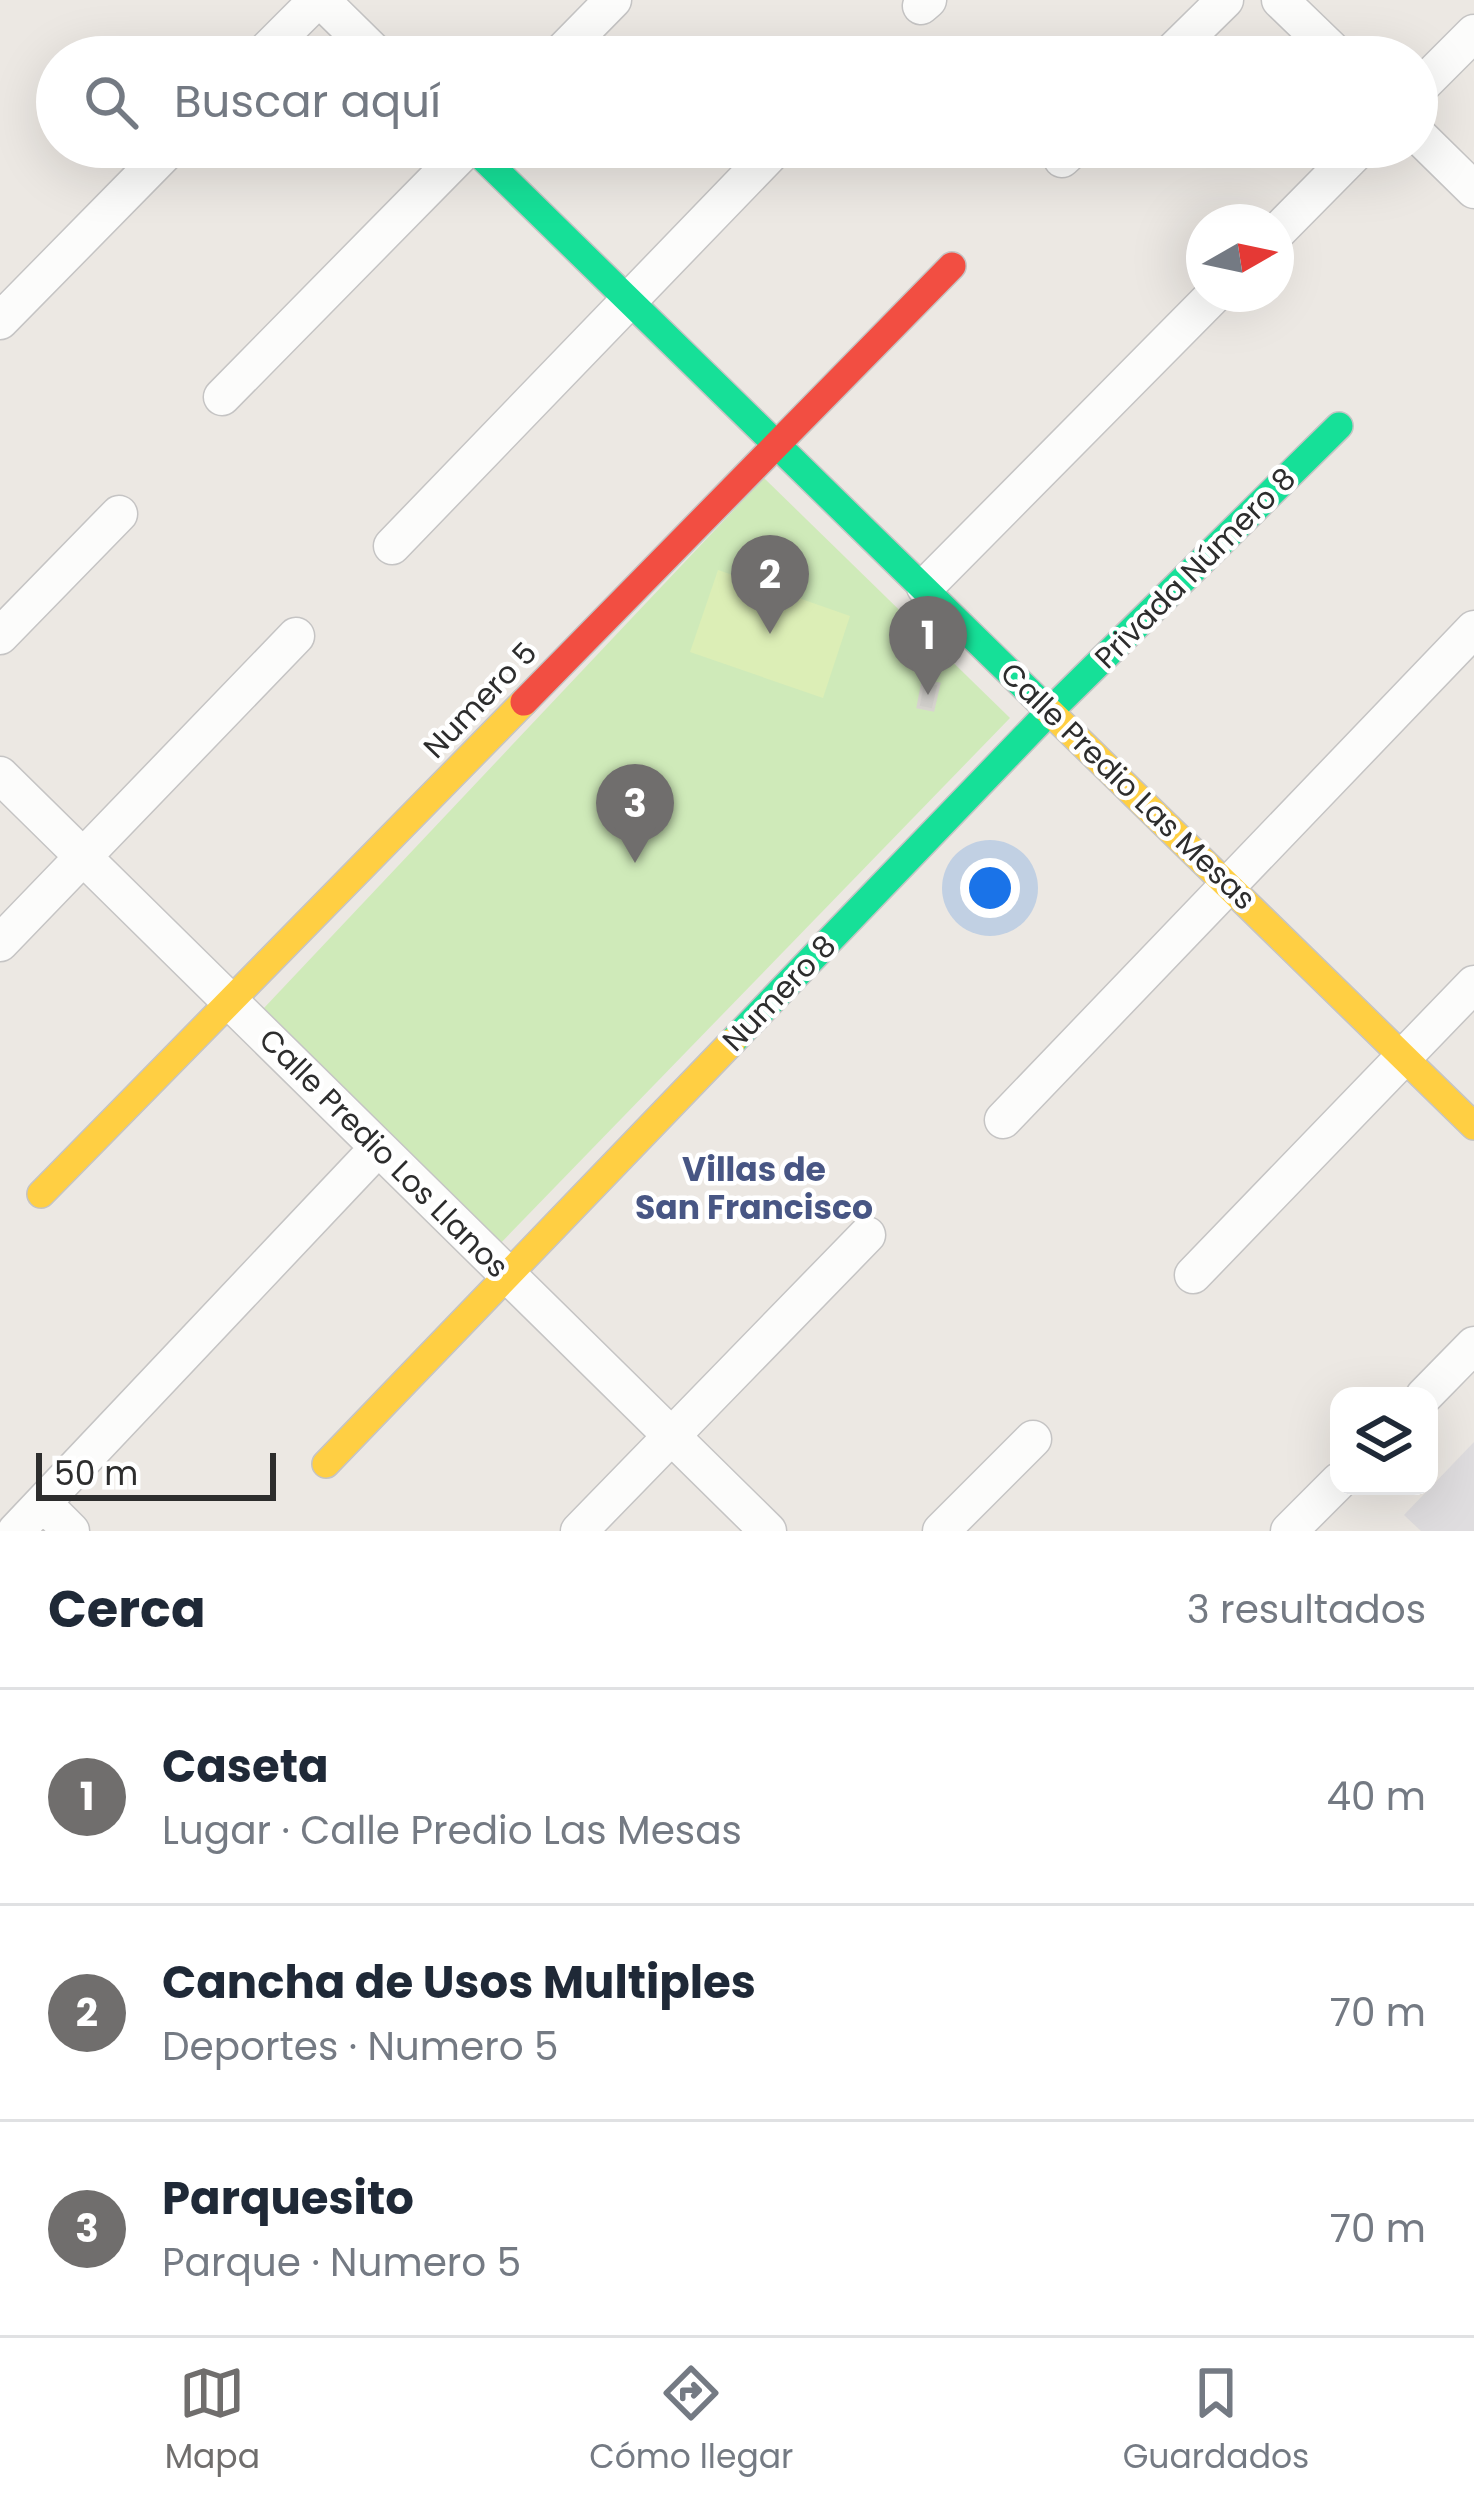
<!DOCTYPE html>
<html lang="es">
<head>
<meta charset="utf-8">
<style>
	body { margin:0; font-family:Poppins,sans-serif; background:#f2f2f3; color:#1f2937 }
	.controls { position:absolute; right:36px; bottom:36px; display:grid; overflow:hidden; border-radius:24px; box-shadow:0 12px 48px #0002 }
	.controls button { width:108px; height:108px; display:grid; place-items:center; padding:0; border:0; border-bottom:3px solid #e0e1e3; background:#fff; color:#1f2937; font:60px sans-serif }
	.compass { position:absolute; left:1186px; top:204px; width:108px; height:108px; border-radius:50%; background:#fff; box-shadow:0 12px 48px #0002; rotate:81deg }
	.scale { position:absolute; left:36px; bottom:30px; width:240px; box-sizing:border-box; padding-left:12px; border:6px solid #2d2d2d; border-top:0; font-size:33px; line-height:42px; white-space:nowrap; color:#2d2d2d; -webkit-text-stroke:9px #fff; paint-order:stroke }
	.you { position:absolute; left:990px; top:888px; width:42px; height:42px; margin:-30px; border:9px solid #fff; border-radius:50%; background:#1a73e8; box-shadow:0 0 0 18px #1a73e833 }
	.badge { display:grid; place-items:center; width:78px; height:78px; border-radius:50%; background:#706e6d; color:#fff; font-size:39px; font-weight:700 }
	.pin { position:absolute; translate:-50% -99px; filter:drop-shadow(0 3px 6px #0008) }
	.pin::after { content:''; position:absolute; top:63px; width:42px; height:36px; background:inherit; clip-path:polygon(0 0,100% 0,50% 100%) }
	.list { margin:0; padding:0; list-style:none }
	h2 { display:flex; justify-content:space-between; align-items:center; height:156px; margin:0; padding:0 48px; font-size:51px }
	h2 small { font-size:39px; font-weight:400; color:#747a83 }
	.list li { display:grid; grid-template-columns:78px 1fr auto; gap:36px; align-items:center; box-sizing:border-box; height:216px; padding:0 48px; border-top:3px solid #e0e1e3 }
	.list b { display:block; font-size:45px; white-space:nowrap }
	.list p { margin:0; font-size:39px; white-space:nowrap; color:#747a83 }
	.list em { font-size:39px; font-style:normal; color:#747a83 }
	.icon { flex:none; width:66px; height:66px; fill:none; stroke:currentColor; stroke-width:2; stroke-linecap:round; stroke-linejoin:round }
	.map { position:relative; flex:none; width:1474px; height:1531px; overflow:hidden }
	.search { position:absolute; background:#fff; box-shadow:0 12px 48px #0002; left:36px; right:36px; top:36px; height:132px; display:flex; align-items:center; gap:30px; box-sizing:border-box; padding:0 42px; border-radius:66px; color:#747a83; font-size:45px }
	.sheet { height:804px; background:#fff }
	nav { display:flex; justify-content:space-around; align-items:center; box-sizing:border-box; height:168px; border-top:3px solid #e0e1e3; background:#fff; font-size:33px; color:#747a83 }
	nav a { display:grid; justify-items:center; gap:6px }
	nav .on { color:#706e6d }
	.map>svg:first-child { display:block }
</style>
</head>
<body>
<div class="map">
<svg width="1474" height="1531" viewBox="0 0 1474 1531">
	<rect width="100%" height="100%" fill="#ece8e3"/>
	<path fill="#dfdddf" d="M1474,1442V1531H1421L1404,1515Z"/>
	<path fill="#cfeab9" d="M764,478L1010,718L495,1249L264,1008Z"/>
	<path fill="#dceeb6" d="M718,570L850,616L823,698L690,652Z"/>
	<path fill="#d0ceca" stroke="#d7d4cf" stroke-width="3" d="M923,681L939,684L933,710L918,707Z"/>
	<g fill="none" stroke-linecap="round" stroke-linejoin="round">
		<g stroke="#c5c4c4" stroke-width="39">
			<path id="street" d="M321,0L379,57
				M1280,0L1339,57
				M921,6L928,0
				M260,57L317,0
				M557,57L613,0
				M1167,57L1225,0
				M1417,90L1474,33
				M1417,134L1474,190
				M1062,159L1075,147
				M1276,233L1361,147
				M0,321L171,147
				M222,397L468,147
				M392,546L777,147
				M925,587L1215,294
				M0,636L119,514
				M0,775L768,1531
				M0,943L296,636
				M1003,1120L1474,629
				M1193,1275L1474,984
				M1424,1396L1474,1345
				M43,1503L71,1531
				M16,1531L378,1148
				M579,1531L867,1235
				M941,1531L1033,1439
				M1289,1531L1339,1481"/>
		</g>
		<g stroke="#c5c4c4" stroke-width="30">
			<path id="fast" d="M472,147L1049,711
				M732,1042L1050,711L1339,426"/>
		</g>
		<g stroke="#c5c4c4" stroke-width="30">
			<path id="slow" d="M1049,711L1474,1126
				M41,1194L524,702
				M326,1464L732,1042"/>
		</g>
		<g stroke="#c5c4c4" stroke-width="30">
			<path id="jam" d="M524,702L952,266"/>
		</g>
		<use href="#street" stroke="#fcfcfb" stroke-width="36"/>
		<use href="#fast" stroke="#16e098" stroke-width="27"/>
		<use href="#slow" stroke="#ffcf43" stroke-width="27"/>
		<use href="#jam" stroke="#f24e42" stroke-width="27"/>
	</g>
	<g text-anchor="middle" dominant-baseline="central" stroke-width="9" stroke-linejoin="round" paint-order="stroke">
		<g font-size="30" fill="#2d2d2d" stroke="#fff">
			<text transform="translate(1195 568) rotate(-45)">Privada Número 8</text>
			<text transform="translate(480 700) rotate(-46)">Numero 5</text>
			<text transform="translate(1128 786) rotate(44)">Calle Predio Las Mesas</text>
			<text transform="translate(779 993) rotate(-46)">Numero 8</text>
			<text transform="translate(384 1153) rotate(45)">Calle Predio Los Llanos</text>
		</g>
		<g font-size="33" font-weight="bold" fill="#485684" stroke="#fff">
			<text x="754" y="1169">Villas de<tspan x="754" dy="38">San Francisco</tspan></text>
		</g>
	</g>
</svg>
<div class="controls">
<button><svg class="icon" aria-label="layers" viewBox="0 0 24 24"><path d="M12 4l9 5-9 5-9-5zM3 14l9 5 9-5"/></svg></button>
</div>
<svg class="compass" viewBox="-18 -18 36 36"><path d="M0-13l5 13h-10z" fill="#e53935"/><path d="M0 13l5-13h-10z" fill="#747a83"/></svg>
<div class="scale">50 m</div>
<div class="you"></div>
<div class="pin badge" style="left:928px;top:695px">1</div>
<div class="pin badge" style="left:770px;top:634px">2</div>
<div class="pin badge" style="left:635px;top:863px">3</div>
<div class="search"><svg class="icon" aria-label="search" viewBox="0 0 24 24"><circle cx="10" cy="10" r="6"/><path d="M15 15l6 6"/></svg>Buscar aquí</div>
</div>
<section class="sheet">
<h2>Cerca<small>3 resultados</small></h2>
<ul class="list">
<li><span class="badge">1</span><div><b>Caseta</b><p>Lugar · Calle Predio Las Mesas</p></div><em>40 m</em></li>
<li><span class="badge">2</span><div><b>Cancha de Usos Multiples</b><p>Deportes · Numero 5</p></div><em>70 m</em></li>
<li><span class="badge">3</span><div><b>Parquesito</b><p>Parque · Numero 5</p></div><em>70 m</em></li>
</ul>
</section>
<nav>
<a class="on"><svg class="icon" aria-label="map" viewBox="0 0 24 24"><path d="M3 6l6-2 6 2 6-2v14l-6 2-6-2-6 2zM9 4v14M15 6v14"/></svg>Mapa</a>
<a><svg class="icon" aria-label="directions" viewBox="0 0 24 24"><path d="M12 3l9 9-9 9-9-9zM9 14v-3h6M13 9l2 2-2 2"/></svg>Cómo llegar</a>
<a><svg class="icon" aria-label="saved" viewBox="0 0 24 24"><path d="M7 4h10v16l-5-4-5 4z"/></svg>Guardados</a>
</nav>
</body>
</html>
